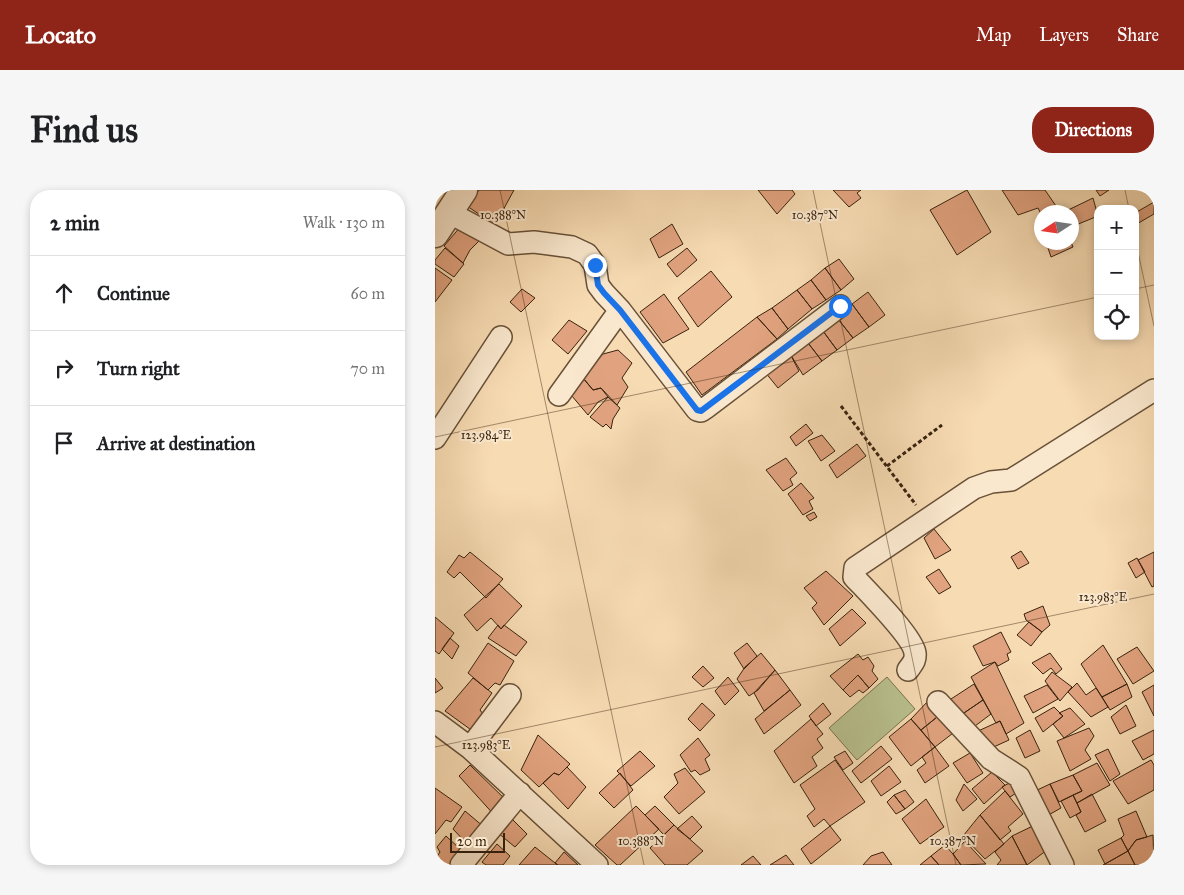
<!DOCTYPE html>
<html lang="en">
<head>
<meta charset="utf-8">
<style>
	body { margin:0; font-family:"IM FELL Great Primer",serif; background:#f6f6f6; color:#202124 }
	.controls { position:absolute; right:15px; top:15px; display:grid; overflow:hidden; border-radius:10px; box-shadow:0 2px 8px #0003 }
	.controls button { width:45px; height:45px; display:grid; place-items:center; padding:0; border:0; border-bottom:1px solid #e0e0e0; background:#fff; color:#202124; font:25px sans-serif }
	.compass { position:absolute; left:599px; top:15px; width:45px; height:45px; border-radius:50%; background:#fff; box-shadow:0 2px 8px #0003; rotate:258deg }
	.scale { position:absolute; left:15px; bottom:12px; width:55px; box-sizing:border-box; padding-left:5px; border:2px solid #39230f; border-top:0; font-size:14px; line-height:18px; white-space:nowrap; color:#39230f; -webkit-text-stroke:4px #fae8ce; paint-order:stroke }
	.stop { position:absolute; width:15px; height:15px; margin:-11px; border:4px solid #1a73e8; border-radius:50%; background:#fff }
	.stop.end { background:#1a73e8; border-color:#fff; box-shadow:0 1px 5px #0008 }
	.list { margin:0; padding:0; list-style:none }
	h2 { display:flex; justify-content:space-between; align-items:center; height:65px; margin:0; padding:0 20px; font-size:21px }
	h2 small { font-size:16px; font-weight:400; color:#757577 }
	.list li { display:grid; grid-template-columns:32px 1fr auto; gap:15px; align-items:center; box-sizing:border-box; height:75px; padding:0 20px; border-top:1px solid #e0e0e0 }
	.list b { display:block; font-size:19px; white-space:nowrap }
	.list em { font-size:16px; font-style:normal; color:#757577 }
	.icon { flex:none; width:28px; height:28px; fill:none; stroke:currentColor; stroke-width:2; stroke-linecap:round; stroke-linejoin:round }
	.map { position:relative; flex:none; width:719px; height:675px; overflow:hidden; border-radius:20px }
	header { display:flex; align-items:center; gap:30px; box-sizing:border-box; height:70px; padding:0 25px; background:#8f2418; color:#fff }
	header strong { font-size:24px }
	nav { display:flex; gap:28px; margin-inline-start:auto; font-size:18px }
	.intro { display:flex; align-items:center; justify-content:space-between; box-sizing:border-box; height:120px; padding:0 30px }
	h1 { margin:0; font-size:35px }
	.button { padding:12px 22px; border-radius:20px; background:#8f2418; color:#fff; font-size:18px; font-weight:700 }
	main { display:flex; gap:30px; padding:0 30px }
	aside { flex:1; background:#fff; border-radius:20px; box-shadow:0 2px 8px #0003 }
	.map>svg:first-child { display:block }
</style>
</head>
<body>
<header>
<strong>Locato</strong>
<nav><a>Map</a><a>Layers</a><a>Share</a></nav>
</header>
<div class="intro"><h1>Find us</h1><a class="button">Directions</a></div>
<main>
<aside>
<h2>2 min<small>Walk · 130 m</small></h2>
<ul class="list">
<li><svg class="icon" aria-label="ahead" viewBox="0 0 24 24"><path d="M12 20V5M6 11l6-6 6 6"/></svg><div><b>Continue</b></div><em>60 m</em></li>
<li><svg class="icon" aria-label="right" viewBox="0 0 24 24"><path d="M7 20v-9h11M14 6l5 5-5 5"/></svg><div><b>Turn right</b></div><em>70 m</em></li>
<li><svg class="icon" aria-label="arrive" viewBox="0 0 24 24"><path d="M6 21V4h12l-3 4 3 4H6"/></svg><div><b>Arrive at destination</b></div></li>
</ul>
</aside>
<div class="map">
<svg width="719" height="675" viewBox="0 0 719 675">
	<rect width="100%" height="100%" fill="#f7dbb3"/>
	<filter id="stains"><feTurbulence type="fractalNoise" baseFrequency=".004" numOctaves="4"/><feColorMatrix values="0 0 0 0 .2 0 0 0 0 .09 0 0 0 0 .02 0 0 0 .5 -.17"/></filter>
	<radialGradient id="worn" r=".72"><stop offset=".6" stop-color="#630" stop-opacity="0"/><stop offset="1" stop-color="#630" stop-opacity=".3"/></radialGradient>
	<path fill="#b9c18f" stroke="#79724f" d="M452,487L480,519L422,570L394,538Z"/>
	<path fill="#e1a37f" stroke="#39230f" d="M44,0H79L60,35L32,16Z
		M323,0H357L360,4L342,24Z
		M398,0H426L422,3L426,8L414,17Z
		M532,0L556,42L522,65L495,20Z
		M567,0H610L621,16L606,24L603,18L583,25Z
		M661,0H674L665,6Z
		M658,8L663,26L636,37V22H629Z
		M719,12V24L700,35V23Z
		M237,34L248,54L224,68L215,49Z
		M26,36L47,48L35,60L28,73L9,56Z
		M611,52H636L638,57L616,67Z
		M10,58L29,74L19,87L0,74V70Z
		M252,58L262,70L242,87L232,74Z
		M404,69L419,89L406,100L390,78Z
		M0,78L17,90L0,112Z
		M390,78L406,100L391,110L376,90Z
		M276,81L297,107L263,137L243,108Z
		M376,90L391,110L377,119L362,100Z
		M87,99L100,108L86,122L75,112Z
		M362,100L377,119L353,139L337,118Z
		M433,102L450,125L434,137L417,114Z
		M229,104L254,139L228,153L205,122Z
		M417,114L434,137L418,148L400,125Z
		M337,118L353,139L342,149L322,127Z
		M400,125L418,148L402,160L385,137Z
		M322,127L342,149L267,205L251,182Z
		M134,130L152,141L133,164L117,150Z
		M385,137L402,160L387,171L370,149Z
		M370,149L387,171L368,185L354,162Z
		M183,160L197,173L187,188L193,197L182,215L166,198L158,200L147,187L168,164Z
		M354,162L364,181L343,198L330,182Z
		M145,184L158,200L166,198L173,207L163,212L153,225L131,199Z
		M173,207L185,218L178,229L176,239L171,234L168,237L155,227Z
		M371,234L378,243L361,256L355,247Z
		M387,245L400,261L386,271L373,251Z
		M422,254L431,266L402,288L394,275Z
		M351,268L362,283L355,289L358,295L348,301L331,280Z
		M366,293L379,308L374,311L378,319L368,325L353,304Z
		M379,322L382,327L375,331L371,326Z
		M499,339L516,360L500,369L489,348Z
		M586,361L594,373L583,379L576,367Z
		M35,362L68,389L51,408L25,382L19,388L12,382L24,365L29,368Z
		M719,362V396L717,397L703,370Z
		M702,368L710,382L701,388L693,373Z
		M504,379L516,397L504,404L491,387Z
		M391,381L418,406L389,435L377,418L382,413L369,398Z
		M64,394L87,416L66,439L56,428L42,441L29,425Z
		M608,416L615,435L607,442L591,430L589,424Z
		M417,419L431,433L405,456L394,439Z
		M0,427L19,443L4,464L0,461Z
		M594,432L607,442L596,456L582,445Z
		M63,435L66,439L69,435L92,452L81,466L53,448Z
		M566,442L576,462L572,464L574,470L563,476L560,472L548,476L538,456Z
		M15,448L24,456L17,469L7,459Z
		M53,453L79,471L65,495L60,493L53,500L33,483Z
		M312,453L322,466L309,479L299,463Z
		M668,455L692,494L667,507L646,474Z
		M702,457L719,481L698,494L682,469Z
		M326,463L340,480L323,500L314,506L302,489L310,477Z
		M615,463L627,479L621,484L616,478L608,484L597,473Z
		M423,464L428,470L433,467L439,476L437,481L443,489L434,498L423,485L408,500L395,486Z
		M560,472L589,533L571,544L565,531L561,533L536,487Z
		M268,476L279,488L268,497L257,487Z
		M340,480L355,500L329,521L319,503Z
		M617,482L637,497L625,511L610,491Z
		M423,485L434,498L428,503L424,500L415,507L408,500Z
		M293,487L304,501L290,515L280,501Z
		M0,488L8,498L0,503Z
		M38,488L57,503L45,520L52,529L39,542L10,521Z
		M642,493L651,505L661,498L673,517L656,527L633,502Z
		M539,494L548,510L526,525L516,509Z
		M692,494L697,507L675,520L667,507Z
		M612,495L623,509L598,523L589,506Z
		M719,495V526L707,502Z
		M355,500L366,515L329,544L320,529Z
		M494,510L507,523L486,540L476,529Z
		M548,510L556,524L536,539L526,525Z
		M267,513L280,525L265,541L253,529Z
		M388,513L396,524L381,536L374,526Z
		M691,515L701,536L685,544L676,527Z
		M619,517L628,526L608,542L600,528Z
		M635,518L650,534L629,548L618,534L628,526L624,523Z
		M507,523L522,540L500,557L486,540Z
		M376,529L388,544L382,549L388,558L377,567L382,576L359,593L339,561Z
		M476,529L500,557L476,576L454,547Z
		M565,531L574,550L552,560L541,542Z
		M654,538L659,546L650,560L656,569L635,581L622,551Z
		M595,540L605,561L590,568L581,548Z
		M719,540V564L708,570L697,551Z
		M103,545L135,574L124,585L119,583L104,597L86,580Z
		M263,548L275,565L270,569L275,580L265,585L260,580L256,582L245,565Z
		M446,556L457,569L426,593L417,581Z
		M500,557L514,576L490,593L482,580L491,573L487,567Z
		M673,559L685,584L675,591L660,565Z
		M205,561L220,576L196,596L182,581Z
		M410,561L418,573L408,580L399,567Z
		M535,563L548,583L532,593L518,573Z
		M400,570L430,612L395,636L389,629L379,637L372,626L380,619L365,595Z
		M716,570L719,575V600L693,614L678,591Z
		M662,573L675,595L642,613L638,605L647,601L638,585Z
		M35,575L74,613L61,627L24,586Z
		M454,576L466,592L446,606L436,591Z
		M132,577L151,597L133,619L108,593L119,583L124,585Z
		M250,578L270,602L244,624L229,607L243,593L239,584Z
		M557,582L570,595L549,614L537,599Z
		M185,583L198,600L179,618L164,603Z
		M638,585L647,601L624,612L615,594Z
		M583,588L589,598L575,607L567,597Z
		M529,594L542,609L528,621L521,610Z
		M615,594L626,618L610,627L598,602Z
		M0,598L27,617L16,632L11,630L0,644Z
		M470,600L479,612L470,619L459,605Z
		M570,601L588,624L573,637L576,641L565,650L545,625Z
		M657,604L671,631L650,642L641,625L646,622L642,613Z
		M459,605L470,619L461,624L452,612Z
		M638,605L646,622L635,628L626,611Z
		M491,609L509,637L485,654L467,629Z
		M201,616L224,639L185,675H182L160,655Z
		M220,616L239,635L229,645L210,625Z
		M30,621L49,637L33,655L18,639Z
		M701,621L712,647L701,650L693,661L686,648L689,645L683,629Z
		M545,625L569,654L550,669L528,646Z
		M257,626L267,637L255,649L242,639Z
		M75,627L92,644L80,657L63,643Z
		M604,633L616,657L592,675L577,646Z
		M239,635L268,661L252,675H230L215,658Z
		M395,636L406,650L376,674L366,659Z
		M718,645L719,675H700L693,661L701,650Z
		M11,646L25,659L18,675H8L1,668L5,662L2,657Z
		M577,646L592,675H562L566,670L560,662Z
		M686,648L693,661L670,674L663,660Z
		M530,651L551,674L526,675L518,664Z
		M62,654L75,666L68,675H51L47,672Z
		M510,655L518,664L526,675H504L496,666Z
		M100,657L120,673L123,675H84Z
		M693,661L700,675H668L670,674Z
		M129,662L143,675H123L120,673Z
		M448,662L457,675H428L436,666Z
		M351,665L359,675H335Z
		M318,666L326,675H306Z
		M496,666L504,675H485Z"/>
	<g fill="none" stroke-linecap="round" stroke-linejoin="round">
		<g stroke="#685138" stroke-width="24">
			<path id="minor" d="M15,23L73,54L99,52L137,57L152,64L160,75L163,95L169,103L185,120L262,220L266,221L272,217L405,116
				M124,205L185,120
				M0,248L66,147
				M473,480C477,474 481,471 480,463C478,447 432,401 419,387L420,378L539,298L556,292L576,290L719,200
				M503,512L556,569L584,587L628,675
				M0,532L35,558L162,675
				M35,558L75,505
				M26,675L85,603"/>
		</g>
		<g stroke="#685138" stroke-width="29">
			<path id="tertiary" d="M0,44L29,0"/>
		</g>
		<path stroke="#39230f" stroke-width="3" stroke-dasharray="4 2.5" stroke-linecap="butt" d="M406,216L481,315
			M452,276L507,235"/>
		<use href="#minor" stroke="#fae8ce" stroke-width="21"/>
		<use href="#tertiary" stroke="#fae8ce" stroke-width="26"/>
	</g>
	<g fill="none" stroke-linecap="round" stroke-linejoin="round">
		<path stroke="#1a73e8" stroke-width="6" d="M160,75L163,95L169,103L185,120L262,220L266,221L405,116"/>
	</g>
	<path fill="none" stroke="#39230f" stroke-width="1" stroke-opacity="0.45" d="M65,0L209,675M378,0L521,675M690,0L694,19M700,48L719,136M700,99L719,95M0,247L663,107M0,557L719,404"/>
	<g font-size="12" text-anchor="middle" fill="#39230f" stroke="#fae8ce" stroke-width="4" stroke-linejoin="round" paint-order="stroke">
		<text x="68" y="29">10.388°N</text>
		<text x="380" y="29">10.387°N</text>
		<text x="51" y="249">123.984°E</text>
		<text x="668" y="411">123.983°E</text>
		<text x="51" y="559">123.983°E</text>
		<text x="206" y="655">10.388°N</text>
		<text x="518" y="655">10.387°N</text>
	</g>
	<rect width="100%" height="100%" filter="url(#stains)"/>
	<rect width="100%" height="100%" fill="url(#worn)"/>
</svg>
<div class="controls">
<button>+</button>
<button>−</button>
<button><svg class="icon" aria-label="locate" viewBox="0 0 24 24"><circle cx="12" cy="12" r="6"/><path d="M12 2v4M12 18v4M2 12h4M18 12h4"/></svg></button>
</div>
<svg class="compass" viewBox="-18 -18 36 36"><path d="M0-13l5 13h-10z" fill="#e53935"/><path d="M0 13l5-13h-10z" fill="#757577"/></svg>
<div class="scale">20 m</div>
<div class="stop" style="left:405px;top:116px"></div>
<div class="stop end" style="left:160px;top:75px"></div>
</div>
</main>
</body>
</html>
